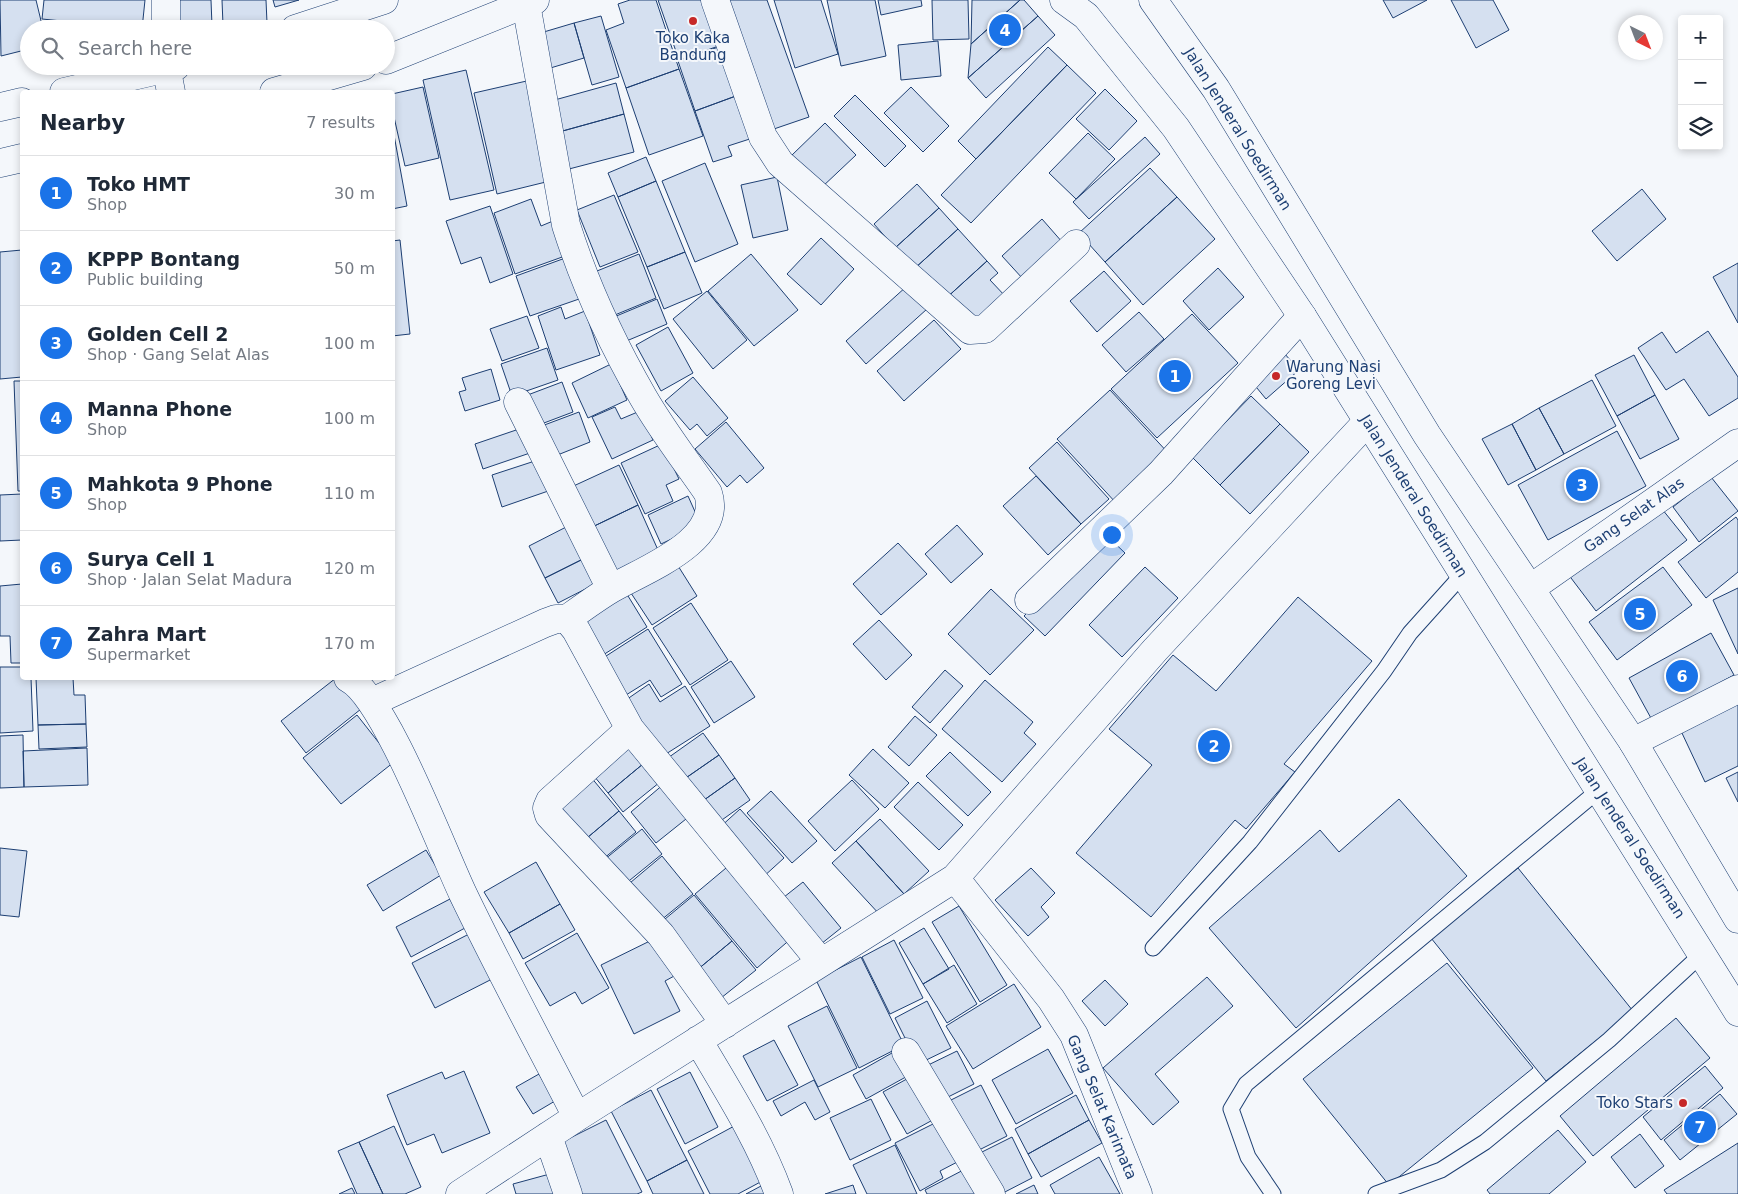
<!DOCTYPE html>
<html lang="en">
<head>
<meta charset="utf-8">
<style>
	body { margin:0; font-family:"DejaVu Sans",sans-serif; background:#f2f2f3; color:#1f2937 }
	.controls { position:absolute; right:15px; top:15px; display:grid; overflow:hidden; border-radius:5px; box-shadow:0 2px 8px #0003 }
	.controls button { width:45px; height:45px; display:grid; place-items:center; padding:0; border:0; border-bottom:1px solid #e0e1e3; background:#fff; color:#1f2937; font:25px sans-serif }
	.compass { position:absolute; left:1618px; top:15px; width:45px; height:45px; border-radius:50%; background:#fff; box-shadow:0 2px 8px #0003; rotate:138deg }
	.you { position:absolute; left:1111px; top:534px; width:18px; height:18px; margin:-12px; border:4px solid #fff; border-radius:50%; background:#1a73e8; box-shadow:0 0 0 8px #1a73e833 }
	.badge { display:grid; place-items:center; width:32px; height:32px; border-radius:50%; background:#1a73e8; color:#fff; font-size:16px; font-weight:700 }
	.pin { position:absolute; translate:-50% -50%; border:2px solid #fff; box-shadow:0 1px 5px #0006 }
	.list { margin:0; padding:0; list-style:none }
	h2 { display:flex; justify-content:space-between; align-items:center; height:65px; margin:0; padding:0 20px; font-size:21px }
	h2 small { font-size:16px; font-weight:400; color:#747a83 }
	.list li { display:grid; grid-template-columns:32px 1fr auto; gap:15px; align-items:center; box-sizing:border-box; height:75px; padding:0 20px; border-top:1px solid #e0e1e3 }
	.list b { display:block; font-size:19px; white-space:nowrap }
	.list p { margin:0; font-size:16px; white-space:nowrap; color:#747a83 }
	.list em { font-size:16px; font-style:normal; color:#747a83 }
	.icon { flex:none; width:28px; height:28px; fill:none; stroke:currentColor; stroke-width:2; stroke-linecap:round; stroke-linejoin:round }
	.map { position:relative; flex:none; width:1738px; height:1194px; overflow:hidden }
	.search { position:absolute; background:#fff; box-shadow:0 2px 8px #0003; left:20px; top:20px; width:375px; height:55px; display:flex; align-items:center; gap:12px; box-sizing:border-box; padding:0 18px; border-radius:28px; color:#747a83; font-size:19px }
	.panel { position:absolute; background:#fff; box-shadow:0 2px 8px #0003; left:20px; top:90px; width:375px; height:590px; border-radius:5px }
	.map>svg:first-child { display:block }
</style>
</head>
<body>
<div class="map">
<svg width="1738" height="1194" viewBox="0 0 1738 1194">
	<rect width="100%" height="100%" fill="#f4f7fb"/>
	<path fill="#d5e0f0" stroke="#1d3f73" d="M0,0H36L43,29H29V49L1,56Z
		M44,0H145L142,29L42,19Z
		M167,0H211L212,26L168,28Z
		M222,0H266L267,23L223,25Z
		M273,0H299L275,7Z
		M630,0H656L679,69L626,88L606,30L624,23L618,4Z
		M658,0H712L727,43L679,60Z
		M721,0H767L809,117L768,131Z
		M774,0H821L838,54L795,68Z
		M827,0H875L886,56L841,66Z
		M878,0H921L922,6L881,15Z
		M932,0H968L969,39L933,40Z
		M972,0H1020L971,44Z
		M1020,0H1024L1038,16L968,78L971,44Z
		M1383,0H1427L1393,18Z
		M1451,0H1493L1509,30L1476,48Z
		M601,16L619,77L592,85L574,23Z
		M1038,16L1055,35L986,98L968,78Z
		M574,23L584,58L547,69L537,34Z
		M938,41L941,76L901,80L898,45Z
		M727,44L744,93L695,111L678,61Z
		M1048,47L1067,65L976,159L958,141Z
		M1067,65L1096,93L971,223L941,195Z
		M679,69L703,136L649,155L626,88Z
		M466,70L494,190L450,200L423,80Z
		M531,80L554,180L497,194L474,93Z
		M616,83L624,114L559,132L551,101Z
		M423,87L439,158L405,166L392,108V94Z
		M911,87L949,126L923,152L884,113Z
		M1105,89L1137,121L1109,150L1076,119Z
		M744,93L759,136L728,146L732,156L713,162L695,111Z
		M855,95L906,146L885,167L834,116Z
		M624,114L634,152L569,169L559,132Z
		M825,123L856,155L821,188L791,156Z
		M392,124L407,206L392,209Z
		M1088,133L1115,159L1076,199L1049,173Z
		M1145,137L1160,154L1089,219L1073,202Z
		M646,157L656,181L618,197L608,173Z
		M705,163L738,244L695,262L662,181Z
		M1150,168L1177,197L1105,262L1079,233Z
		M777,177L788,230L753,238L741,185Z
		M656,181L685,252L647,267L618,197Z
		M917,184L939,208L895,248L874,224Z
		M1642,189L1666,219L1617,261L1592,231Z
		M614,195L638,252L600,267L577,210Z
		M1177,197L1215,239L1143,305L1105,262Z
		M531,199L541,226L553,221L565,256L515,274L494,213Z
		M490,206L513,274L490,283L481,257L461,264L446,221Z
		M939,208L958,229L914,269L895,248Z
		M1042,219L1063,243L1023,279L1002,256Z
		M958,229L987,261L943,301L914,269Z
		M821,238L854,269L821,305L787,274Z
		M400,240L410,334L392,336V241Z
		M22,250V377L0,379V252Z
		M685,252L702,293L664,309L647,267Z
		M639,254L656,298L610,317L592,273Z
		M751,254L798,310L754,346L708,291Z
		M568,257L582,298L530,316L516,276Z
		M987,261L998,273L990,280L1006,297L977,323L943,301Z
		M1738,263V323L1713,277Z
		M1218,268L1244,297L1209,330L1183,301Z
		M1104,271L1131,301L1097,332L1070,301Z
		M907,286L927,309L866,364L846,341Z
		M707,291L747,340L713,369L673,319Z
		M657,299L667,324L624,342L614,317Z
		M561,307L565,319L585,311L600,355L556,370L538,316Z
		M1139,312L1164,339L1126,372L1102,345Z
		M1192,314L1238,363L1157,438L1111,389Z
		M527,316L539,348L502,361L490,329Z
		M934,320L961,349L904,401L877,371Z
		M668,327L693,373L661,391L636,345Z
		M1708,331L1738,377V398L1709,416L1684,379L1666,390L1638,348L1662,332L1676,353Z
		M547,348L558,380L512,396L501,364Z
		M1284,353L1299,370L1266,399L1252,382Z
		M1634,355L1655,395L1617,416L1595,375Z
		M611,364L627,400L588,418L572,383Z
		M491,369L500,400L465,411L459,392L466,390L462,378Z
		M693,377L728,418L707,436L697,424L690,430L665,401Z
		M1592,380L1616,426L1564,454L1539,408Z
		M14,381H22V491H18Z
		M562,382L573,412L536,426L525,396Z
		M1110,390L1170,455L1117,504L1057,439Z
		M1655,395L1679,439L1640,459L1617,416Z
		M1251,396L1280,424L1220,485L1192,457Z
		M615,407L621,419L640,411L653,440L612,459L592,417Z
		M1539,408L1564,454L1536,470L1512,424Z
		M579,412L590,442L550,458L539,427Z
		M726,422L764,468L747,483L740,475L727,487L695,449Z
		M1280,424L1309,452L1250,514L1220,485Z
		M1512,424L1536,470L1508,485L1482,439Z
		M525,427L533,452L483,469L475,444Z
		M1617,431L1646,486L1548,540L1518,485Z
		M1057,442L1109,499L1081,524L1029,468Z
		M662,444L679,479L666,485L673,501L645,514L621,463Z
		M544,458L554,489L502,507L492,475Z
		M619,465L638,505L586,530L567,489Z
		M1036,476L1081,524L1048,555L1003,506Z
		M1711,477L1738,511L1699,542L1673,507Z
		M22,494V540L0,541V495Z
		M688,496L701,525L661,544L648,515Z
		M1658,504L1687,540L1596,611L1568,574Z
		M638,505L662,559L610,583L586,530Z
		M1736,517L1738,520V572L1706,598L1678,562Z
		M572,524L589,556L545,578L529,546Z
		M957,525L983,554L951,583L925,554Z
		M1104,533L1125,553L1045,636L1024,616Z
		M898,543L927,574L881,615L853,584Z
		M589,556L601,581L558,603L545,578Z
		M675,561L697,596L652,625L629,590Z
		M1145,567L1178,598L1122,657L1089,625Z
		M1663,567L1692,605L1617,660L1589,622Z
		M22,584V663H11L10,636H0V586Z
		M1738,588V654L1713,600Z
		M991,589L1034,630L990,675L948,634Z
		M625,591L647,627L603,655L580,619Z
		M1298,597L1372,661L1284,764L1295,772L1246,829L1235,820L1151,917L1076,853L1152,765L1109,729L1173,655L1216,691Z
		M691,603L728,660L690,685L653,628Z
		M879,620L912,655L886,680L853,644Z
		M648,629L682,684L661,697L650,680L626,695L603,658Z
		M1711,633L1734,675L1652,720L1629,678Z
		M731,661L755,697L714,723L691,687Z
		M0,667H22V678H31L33,731L0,733Z
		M945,670L963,686L930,723L912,707Z
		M36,678H73L74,695H85L86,724L38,725Z
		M336,678L361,709L306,753L281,721Z
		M985,680L1033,722L1024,733L1036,744L1002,782L942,729Z
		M649,684L660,702L685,686L710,726L658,759L623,702Z
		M1738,702V766L1705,782L1681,731Z
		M357,715L394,762L341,804L303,758Z
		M915,716L937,735L909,766L888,747Z
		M86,724L87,747L39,749L38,725Z
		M703,733L719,755L680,782L665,760Z
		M23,735L24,787L0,788V736Z
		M631,735L649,759L608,793L589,770Z
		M87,748L88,785L24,787L23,751Z
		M873,749L909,783L885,808L849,775Z
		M950,752L991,792L968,816L926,776Z
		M719,755L735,778L697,805L680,782Z
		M649,759L665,778L623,812L608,793Z
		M1738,772V802L1726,778Z
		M590,776L619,811L581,843L552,808Z
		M735,778L750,800L712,827L697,805Z
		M852,780L879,809L835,851L808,821Z
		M918,782L963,825L939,850L894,807Z
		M665,783L691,815L656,843L631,812Z
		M771,791L817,841L792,863L747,813Z
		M1399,799L1467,876L1296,1028L1209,928L1320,830L1339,852Z
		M740,809L784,858L762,878L718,829Z
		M619,811L636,832L597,864L581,843Z
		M880,819L929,871L904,894L856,841Z
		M642,829L662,854L619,889L599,864Z
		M856,841L904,894L881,916L832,863Z
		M0,848L27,851L19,917L0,915Z
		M426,850L441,875L383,911L367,885Z
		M662,856L693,894L655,925L624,888Z
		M536,862L560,904L509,933L484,892Z
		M732,863L793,937L757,968L695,894Z
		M1031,868L1055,893L1041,907L1049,917L1028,936L995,900Z
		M1518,868L1633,1011L1546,1081L1431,938Z
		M803,882L841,928L816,948L779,901Z
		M694,895L732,941L697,970L659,924Z
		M450,899L465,928L411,957L396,927Z
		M560,904L575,930L523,959L509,933Z
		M959,906L1007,985L980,1002L932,922Z
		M924,928L949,969L923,984L899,943Z
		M473,932L496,977L435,1008L412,963Z
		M577,933L609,988L582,1004L575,992L550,1006L525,963Z
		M658,937L676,975L665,981L680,1011L634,1034L601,965Z
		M894,940L923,998L890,1014L862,957Z
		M732,941L756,970L721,998L697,970Z
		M861,957L904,1045L859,1068L816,980Z
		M1447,963L1533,1068L1389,1185L1303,1079Z
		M954,965L977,1004L947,1023L923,984Z
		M1207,977L1233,1006L1155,1074L1179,1102L1153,1125L1103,1068Z
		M1105,980L1128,1004L1105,1026L1082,1001Z
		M1014,984L1041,1027L973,1069L946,1026Z
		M927,1001L951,1048L918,1064L895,1018Z
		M827,1006L857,1068L818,1087L788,1026Z
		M1676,1018L1710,1058L1593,1156L1560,1116Z
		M774,1040L798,1085L767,1101L743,1056Z
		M899,1049L913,1073L866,1099L853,1075Z
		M1048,1049L1073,1093L1016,1124L992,1080Z
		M957,1051L974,1084L938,1102L922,1068Z
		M1705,1066L1723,1088L1661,1140L1643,1117Z
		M464,1071L490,1133L442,1153L434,1134L407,1145L387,1095L442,1072L445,1079Z
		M690,1072L718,1127L685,1144L657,1089Z
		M539,1074L555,1101L533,1114L516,1087Z
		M916,1074L940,1116L907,1134L883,1092Z
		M814,1080L830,1112L815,1120L805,1102L781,1116L773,1101Z
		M981,1085L1007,1136L975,1152L949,1101Z
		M651,1090L687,1160L647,1181L611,1111Z
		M1720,1094L1737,1114L1680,1160L1664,1140Z
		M1076,1095L1089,1120L1028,1154L1015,1129Z
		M871,1099L891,1140L850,1160L830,1118Z
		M943,1119L963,1159L940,1171L943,1178L920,1191L895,1143Z
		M606,1120L642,1192L637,1194H581L556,1145Z
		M1089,1120L1102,1143L1041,1177L1028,1154Z
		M738,1124L766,1179L738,1194H710L688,1151Z
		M394,1126L421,1187L405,1194H383L359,1142Z
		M1558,1130L1586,1162L1549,1194H1490L1487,1190Z
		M1640,1134L1664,1166L1635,1188L1611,1157Z
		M1012,1137L1032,1178L1001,1194L976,1155Z
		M359,1142L383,1194H357L338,1151Z
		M1738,1143V1194H1667L1664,1190Z
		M895,1145L917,1194H867L853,1165Z
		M1099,1157L1120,1194H1055L1050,1185Z
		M687,1160L704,1194H653L647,1181Z
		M971,1166L986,1194H927L925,1190Z
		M557,1172L563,1194H516L513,1184Z
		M853,1185L856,1194H825Z
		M1034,1185L1038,1194H1016Z
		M761,1186L766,1194H746Z
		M352,1188L355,1194H339Z"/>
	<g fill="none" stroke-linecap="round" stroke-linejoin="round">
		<g stroke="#1d3f73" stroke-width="17">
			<path id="lane" d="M1153,948L1250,842L1384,671L1410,633L1463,574
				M1273,1194L1248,1157L1231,1109L1246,1084L1599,790
				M1376,1194L1441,1170L1485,1142L1609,1040L1703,953"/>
		</g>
		<g stroke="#1d3f73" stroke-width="29">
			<path id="street" d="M166,0V29
				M715,0L763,137L780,163L970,330L985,329L1076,244
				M526,4L566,225C585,285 612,343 643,397C662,430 686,461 708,493C724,541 643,570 611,589C596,598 581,609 567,619
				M166,66L171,92
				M518,402L611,589
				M1531,588L1738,443
				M1029,600L1161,473L1302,316
				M348,678C385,697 442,850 463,894C499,969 539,1043 577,1117
				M372,702L545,623L556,619H567L576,630L630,729L550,801L547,808L549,815L661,935L725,1024
				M630,729L821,962
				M1633,742L1738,689
				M955,878L1051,999L1074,1035L1138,1194
				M698,1040C728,1091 759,1139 779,1194
				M906,1052L991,1194
				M548,1136L568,1194
				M460,1194L577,1117L955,878L1155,650L1367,422"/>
		</g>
		<g stroke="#1d3f73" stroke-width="29">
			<path id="secondary" d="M1064,0L1086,16L1176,128L1302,316L1738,1012
				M1153,0L1216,89L1427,435L1633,742L1738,919
				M295,29L384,0
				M386,60L535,0
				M64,92L176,66
				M274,92L363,66
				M0,107L22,102
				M0,163L22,158"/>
		</g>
		<use href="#lane" stroke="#f4f7fb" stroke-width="15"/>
		<use href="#street" stroke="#f4f7fb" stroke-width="28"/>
		<use href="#secondary" stroke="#f4f7fb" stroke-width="28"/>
	</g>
	<g fill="#c62828" stroke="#f4f7fb" stroke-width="2">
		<circle cx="693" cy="21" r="5"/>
		<circle cx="1276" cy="376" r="5"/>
		<circle cx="1683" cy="1103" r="5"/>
	</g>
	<g text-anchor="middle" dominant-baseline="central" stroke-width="4" stroke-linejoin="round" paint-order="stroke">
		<g font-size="15" fill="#1d3f73" stroke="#f4f7fb">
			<text x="693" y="38">Toko Kaka<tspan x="693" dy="17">Bandung</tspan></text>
			<text x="1286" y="367" text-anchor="start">Warung Nasi<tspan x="1286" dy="17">Goreng Levi</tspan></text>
			<text x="1673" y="1103" text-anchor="end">Toko Stars</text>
		</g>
		<g font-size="15" fill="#1d3f73" stroke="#f4f7fb">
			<text transform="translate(1238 129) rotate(58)">Jalan Jenderal Soedirman</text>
			<text transform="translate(1414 496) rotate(58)">Jalan Jenderal Soedirman</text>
			<text transform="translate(1634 515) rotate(-35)">Gang Selat Alas</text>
			<text transform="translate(1630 838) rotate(57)">Jalan Jenderal Soedirman</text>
			<text transform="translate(1102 1107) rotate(67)">Gang Selat Karimata</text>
		</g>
	</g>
</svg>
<div class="controls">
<button>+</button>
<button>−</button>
<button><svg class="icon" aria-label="layers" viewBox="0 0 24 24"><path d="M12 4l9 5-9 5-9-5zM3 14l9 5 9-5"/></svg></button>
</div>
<svg class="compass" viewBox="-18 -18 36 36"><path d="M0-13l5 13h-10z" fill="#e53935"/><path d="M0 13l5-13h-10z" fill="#747a83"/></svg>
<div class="you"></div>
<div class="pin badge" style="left:1175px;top:376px">1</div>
<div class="pin badge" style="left:1214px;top:746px">2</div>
<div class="pin badge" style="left:1582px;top:485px">3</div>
<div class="pin badge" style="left:1005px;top:30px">4</div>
<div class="pin badge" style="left:1640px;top:614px">5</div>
<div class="pin badge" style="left:1682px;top:676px">6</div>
<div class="pin badge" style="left:1700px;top:1127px">7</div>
<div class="search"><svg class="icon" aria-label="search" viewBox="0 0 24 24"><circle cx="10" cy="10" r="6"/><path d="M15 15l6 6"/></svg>Search here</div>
<section class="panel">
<h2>Nearby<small>7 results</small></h2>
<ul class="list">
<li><span class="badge">1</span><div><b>Toko HMT</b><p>Shop</p></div><em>30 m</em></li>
<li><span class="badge">2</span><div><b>KPPP Bontang</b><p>Public building</p></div><em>50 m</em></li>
<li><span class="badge">3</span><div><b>Golden Cell 2</b><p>Shop · Gang Selat Alas</p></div><em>100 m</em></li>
<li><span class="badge">4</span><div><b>Manna Phone</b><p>Shop</p></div><em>100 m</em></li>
<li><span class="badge">5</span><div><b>Mahkota 9 Phone</b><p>Shop</p></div><em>110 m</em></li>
<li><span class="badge">6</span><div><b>Surya Cell 1</b><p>Shop · Jalan Selat Madura</p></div><em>120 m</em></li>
<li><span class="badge">7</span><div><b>Zahra Mart</b><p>Supermarket</p></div><em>170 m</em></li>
</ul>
</section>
</div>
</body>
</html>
